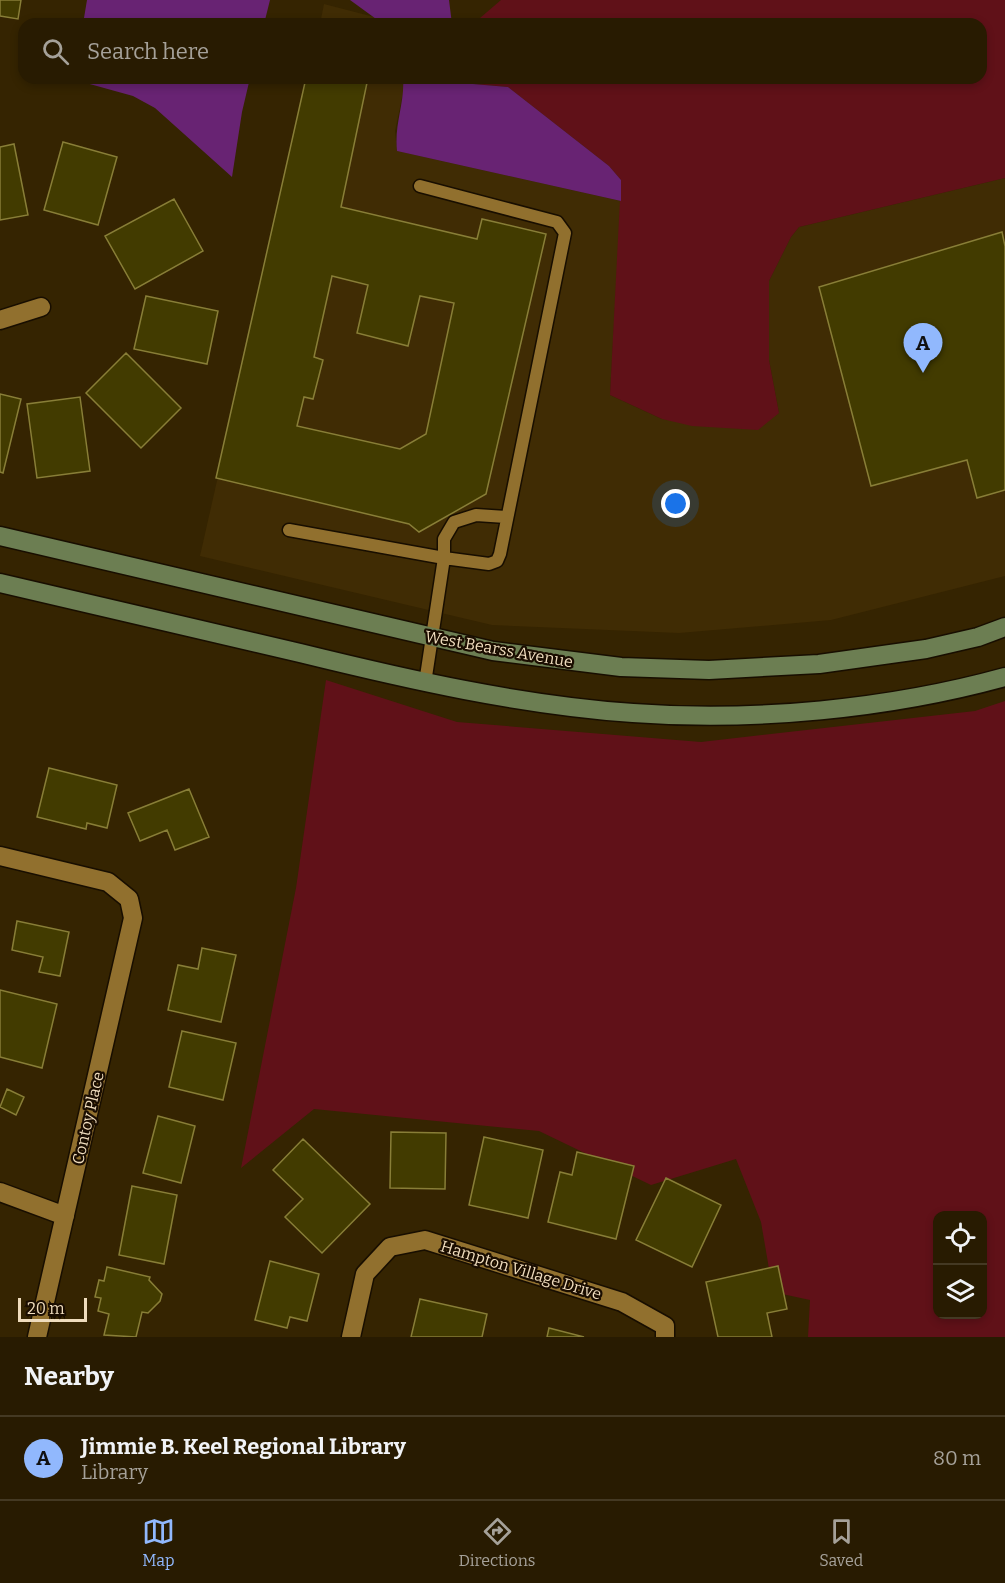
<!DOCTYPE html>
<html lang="en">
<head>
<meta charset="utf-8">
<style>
	body { margin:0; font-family:Bitter,serif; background:#342810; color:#f1f3f6 }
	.controls { position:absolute; right:18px; bottom:18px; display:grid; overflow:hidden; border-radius:12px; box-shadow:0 3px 9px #0003 }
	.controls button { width:54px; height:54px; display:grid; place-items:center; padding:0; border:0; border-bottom:2px solid #443923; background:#281b01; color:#f1f3f6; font:30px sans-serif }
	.scale { position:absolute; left:18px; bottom:15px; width:69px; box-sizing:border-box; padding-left:6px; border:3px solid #efdcbd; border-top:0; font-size:16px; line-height:21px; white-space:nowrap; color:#efdcbd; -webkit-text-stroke:4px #1a0d00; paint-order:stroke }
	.you { position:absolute; left:676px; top:504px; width:21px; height:21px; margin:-15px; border:4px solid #fff; border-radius:50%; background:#1a73e8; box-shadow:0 0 0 9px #1a73e833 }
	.badge { display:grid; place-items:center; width:39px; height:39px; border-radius:50%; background:#91b8fd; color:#111; font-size:20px; font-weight:700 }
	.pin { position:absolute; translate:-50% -50px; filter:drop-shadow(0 2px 3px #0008) }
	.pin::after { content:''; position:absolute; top:32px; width:21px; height:18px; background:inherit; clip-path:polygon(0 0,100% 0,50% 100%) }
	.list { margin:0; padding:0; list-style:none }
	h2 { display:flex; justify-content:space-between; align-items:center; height:78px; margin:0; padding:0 24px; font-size:26px }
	h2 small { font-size:20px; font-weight:400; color:#a5a199 }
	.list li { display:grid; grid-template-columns:39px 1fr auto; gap:18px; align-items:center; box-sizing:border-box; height:84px; padding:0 24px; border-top:2px solid #443923 }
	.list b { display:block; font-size:22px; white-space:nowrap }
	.list p { margin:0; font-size:20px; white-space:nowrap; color:#a5a199 }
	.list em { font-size:20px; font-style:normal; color:#a5a199 }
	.icon { flex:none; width:33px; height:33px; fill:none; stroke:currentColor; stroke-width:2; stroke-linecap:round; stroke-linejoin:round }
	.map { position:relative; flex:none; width:1005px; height:1337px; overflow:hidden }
	.search { position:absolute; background:#281b01; box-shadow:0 3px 9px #0003; left:18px; right:18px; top:18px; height:66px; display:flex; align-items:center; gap:15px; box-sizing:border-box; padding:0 21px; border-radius:18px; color:#a5a199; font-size:22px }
	.sheet { height:162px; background:#281b01 }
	nav { display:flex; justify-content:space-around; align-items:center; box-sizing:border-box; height:84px; border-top:2px solid #443923; background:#281b01; font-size:16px; color:#a5a199 }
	nav a { display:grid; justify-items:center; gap:3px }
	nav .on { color:#91b8fd }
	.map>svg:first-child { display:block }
</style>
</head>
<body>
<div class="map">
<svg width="1005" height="1337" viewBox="0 0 1005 1337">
	<rect width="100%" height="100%" fill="#352401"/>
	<path fill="#402c04" d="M324,4L378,18L383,24H320Z
		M308,78H403L404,88L395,131L397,151L621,201L610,395L662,419L779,413L769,360V281L791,237L799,227L1005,178V576L831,620L679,633L492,625L200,556Z"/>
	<path fill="#601118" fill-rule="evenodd" d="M501,0H1005V178L799,227L791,237L769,281V360L779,413L758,430L692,426L662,419L610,395L621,180L609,166L508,87L473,84L460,78H981V24H473Z
		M326,680L457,722L701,742L975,711L1005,701V1337H808L810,1300L773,1292L761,1222L736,1159L651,1185L539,1131L314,1109L241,1168L296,888ZM938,1216H982V1314H938Z"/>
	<path fill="#682373" d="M87,0H270L264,24H83Z
		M350,0H449L452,24H383Z
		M68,78H250L242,112L232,177L155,108L133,96Z
		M403,78H460L473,84L508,87L609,166L621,180V201L397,151C394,124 405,103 403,78Z"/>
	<path fill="#423b00" stroke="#887e37" stroke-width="1.5" fill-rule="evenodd" d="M0,0H21L18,19L0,16Z
		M306,78H368L341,207L477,239L482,219L546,234L486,494L419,532L409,524L216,478ZM332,276L368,285L357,333L408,346L420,296L454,303L426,434L400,449L297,426L304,397L313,399L323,360L314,357Z
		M63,142L117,157L98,225L44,210Z
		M14,144L28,215L0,220V147Z
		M174,199L203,251L135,289L105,236Z
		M1002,232L1005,246V490L977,498L967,460L871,486L819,287Z
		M146,296L218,311L207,364L134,349Z
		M126,353L181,408L141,448L86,393Z
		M0,394L21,399L3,473L0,472Z
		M80,397L90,471L37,478L27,404Z
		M49,768L117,785L107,828L87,823L86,829L37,817Z
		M189,789L209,837L175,850L167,830L140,841L128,813Z
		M17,921L69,932L60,976L39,972L43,957L12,950Z
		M202,948L236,955L221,1022L168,1010L178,965L198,969Z
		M0,990L57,1004L42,1068L0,1057Z
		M182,1031L236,1043L223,1100L169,1087Z
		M7,1089L24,1097L16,1115L0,1107Z
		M158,1116L195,1126L181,1183L143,1173Z
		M391,1132L446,1133L445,1189L390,1188Z
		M484,1137L543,1150L528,1218L469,1205Z
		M303,1139L370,1204L322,1253L285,1217L303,1199L273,1170Z
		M577,1152L634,1166L616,1239L548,1222L560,1172L572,1175Z
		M666,1178L721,1205L692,1267L636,1240Z
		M132,1186L177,1195L164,1264L119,1255Z
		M270,1261L319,1274L307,1321L290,1317L287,1328L255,1320Z
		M778,1266L787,1309L767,1313L772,1337H718L706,1282Z
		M107,1267L150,1277L149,1280L162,1294L160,1301L148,1313L142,1312L136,1337L104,1335L109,1314L98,1311L101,1298L95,1297L99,1280L104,1281Z
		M420,1299L487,1314L482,1337H411Z
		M549,1328L584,1337H547Z"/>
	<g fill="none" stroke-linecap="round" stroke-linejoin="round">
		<g stroke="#180e00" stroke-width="15">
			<path id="service" d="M420,186L557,222L565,233L500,554L497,561L489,564L444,558L425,683
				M289,530L444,558V539L454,522L476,515L506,517"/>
		</g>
		<g stroke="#180e00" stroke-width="21">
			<path id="minor" d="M0,320L41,307
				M0,856L108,882L129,899L133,918L37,1337
				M0,1192L65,1216
				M351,1337L365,1274L390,1247L425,1240L622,1302L665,1326V1337"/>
		</g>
		<g stroke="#180e00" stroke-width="21">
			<path id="secondary" d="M0,536L493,651L621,667L709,670L819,664L926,649L978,637L1005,627
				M0,583C100,606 200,630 300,653C410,680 520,705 633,713C754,722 889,709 1005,677"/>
		</g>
		<use href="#service" stroke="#91702e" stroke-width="12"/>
		<use href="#minor" stroke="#91702e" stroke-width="18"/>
		<use href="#secondary" stroke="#6c7e52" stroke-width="18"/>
	</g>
	<g text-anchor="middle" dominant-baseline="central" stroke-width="4.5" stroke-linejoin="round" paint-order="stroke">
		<g font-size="16" fill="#efdcbd" stroke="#1a0d00">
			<text transform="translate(499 649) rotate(10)">West Bearss Avenue</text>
			<text transform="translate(88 1118) rotate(-77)">Contoy Place</text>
			<text transform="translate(521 1270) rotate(17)">Hampton Village Drive</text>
		</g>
	</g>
</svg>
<div class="controls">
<button><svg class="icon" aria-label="locate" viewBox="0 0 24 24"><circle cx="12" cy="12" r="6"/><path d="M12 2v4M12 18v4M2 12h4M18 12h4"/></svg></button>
<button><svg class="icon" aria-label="layers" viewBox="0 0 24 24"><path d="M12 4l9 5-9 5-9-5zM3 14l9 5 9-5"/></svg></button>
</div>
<div class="scale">20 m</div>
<div class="you"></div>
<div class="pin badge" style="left:923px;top:373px">A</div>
<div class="search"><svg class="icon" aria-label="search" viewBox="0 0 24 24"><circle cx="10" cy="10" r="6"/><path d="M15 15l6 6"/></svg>Search here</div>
</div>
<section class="sheet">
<h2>Nearby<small></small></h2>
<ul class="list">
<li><span class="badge">A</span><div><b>Jimmie B. Keel Regional Library</b><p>Library</p></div><em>80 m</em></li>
</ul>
</section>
<nav>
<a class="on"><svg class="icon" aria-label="map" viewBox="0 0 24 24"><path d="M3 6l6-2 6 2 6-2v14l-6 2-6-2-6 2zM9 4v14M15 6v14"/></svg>Map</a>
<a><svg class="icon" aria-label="directions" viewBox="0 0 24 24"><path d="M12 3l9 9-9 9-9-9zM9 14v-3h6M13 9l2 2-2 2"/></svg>Directions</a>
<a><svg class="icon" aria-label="saved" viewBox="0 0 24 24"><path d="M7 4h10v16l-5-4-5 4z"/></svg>Saved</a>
</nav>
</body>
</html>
